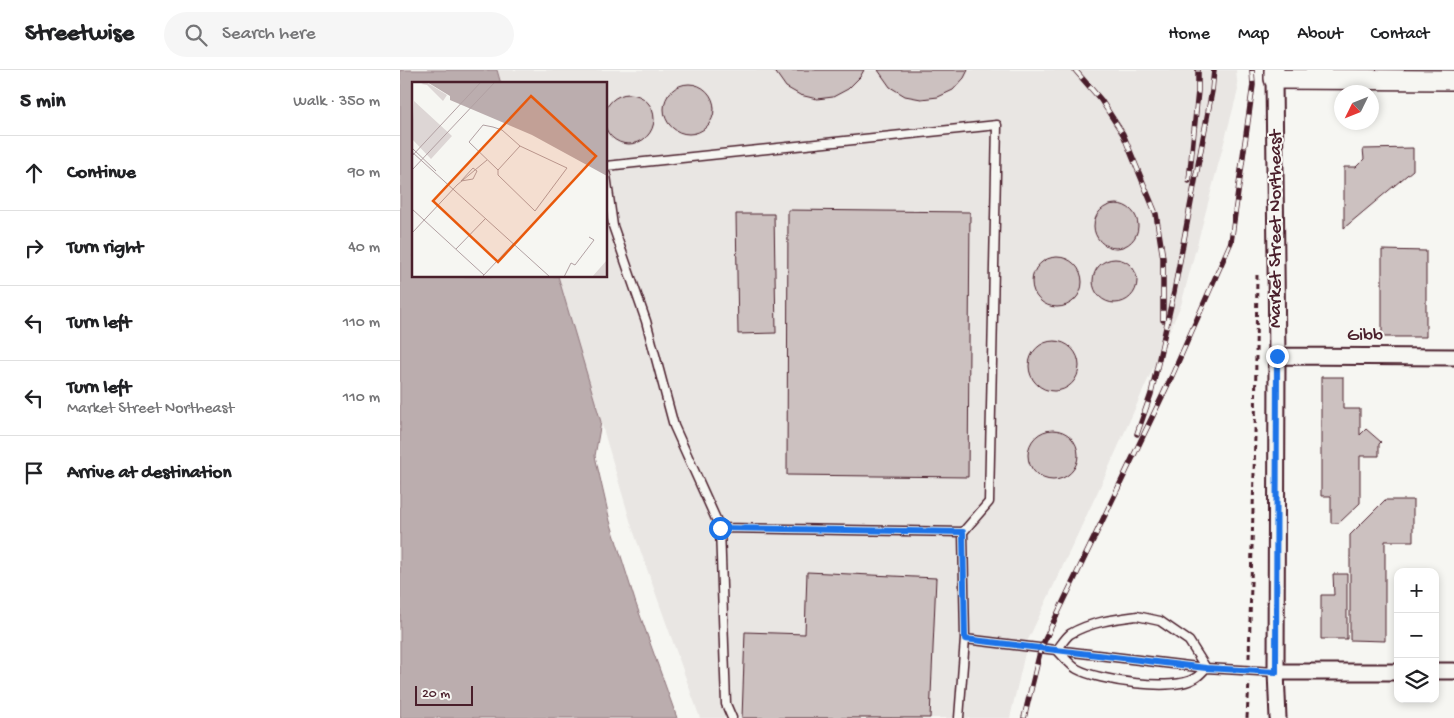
<!DOCTYPE html>
<html lang="en">
<head>
<meta charset="utf-8">
<style>
	body { margin:0; font-family:"Gochi Hand",sans-serif; background:#f6f6f6; color:#202124 }
	.controls { position:absolute; right:15px; bottom:15px; display:grid; overflow:hidden; border-radius:10px; box-shadow:0 2px 8px #0003 }
	.controls button { width:45px; height:45px; display:grid; place-items:center; padding:0; border:0; border-bottom:1px solid #e0e0e0; background:#fff; color:#202124; font:25px sans-serif }
	.compass { position:absolute; left:934px; top:15px; width:45px; height:45px; border-radius:50%; background:#fff; box-shadow:0 2px 8px #0003; rotate:227deg }
	.scale { position:absolute; left:15px; bottom:12px; width:58px; box-sizing:border-box; padding-left:5px; border:2px solid #4a1f2b; border-top:0; font-size:14px; line-height:18px; white-space:nowrap; color:#4a1f2b; -webkit-text-stroke:4px #f6f6f2; paint-order:stroke }
	.stop { position:absolute; width:15px; height:15px; margin:-11px; border:4px solid #1a73e8; border-radius:50%; background:#fff }
	.stop.end { background:#1a73e8; border-color:#fff; box-shadow:0 1px 5px #0008 }
	.list { margin:0; padding:0; list-style:none }
	h2 { display:flex; justify-content:space-between; align-items:center; height:65px; margin:0; padding:0 20px; font-size:21px }
	h2 small { font-size:16px; font-weight:400; color:#757577 }
	.list li { display:grid; grid-template-columns:32px 1fr auto; gap:15px; align-items:center; box-sizing:border-box; height:75px; padding:0 20px; border-top:1px solid #e0e0e0 }
	.list b { display:block; font-size:19px; white-space:nowrap }
	.list p { margin:0; font-size:16px; white-space:nowrap; color:#757577 }
	.list em { font-size:16px; font-style:normal; color:#757577 }
	.icon { flex:none; width:28px; height:28px; fill:none; stroke:currentColor; stroke-width:2; stroke-linecap:round; stroke-linejoin:round }
	.map { position:relative; flex:none; width:1054px; height:648px; overflow:hidden }
	header { display:flex; align-items:center; gap:30px; box-sizing:border-box; height:70px; padding:0 25px; background:#fff; border-bottom:1px solid #e0e0e0 }
	header strong { font-size:24px }
	nav { display:flex; gap:28px; margin-inline-start:auto; font-size:18px }
	.search { width:350px; height:45px; background:#f6f6f6; display:flex; align-items:center; gap:12px; box-sizing:border-box; padding:0 18px; border-radius:28px; color:#757577; font-size:19px }
	main { display:flex }
	aside { flex:1; background:#fff }
	.map>svg:first-child { display:block }
</style>
</head>
<body>
<header>
<strong>Streetwise</strong>
<div class="search"><svg class="icon" aria-label="search" viewBox="0 0 24 24"><circle cx="10" cy="10" r="6"/><path d="M15 15l6 6"/></svg>Search here</div>
<nav><a>Home</a><a>Map</a><a>About</a><a>Contact</a></nav>
</header>
<main>
<aside>
<h2>5 min<small>Walk · 350 m</small></h2>
<ul class="list">
<li><svg class="icon" aria-label="ahead" viewBox="0 0 24 24"><path d="M12 20V5M6 11l6-6 6 6"/></svg><div><b>Continue</b></div><em>90 m</em></li>
<li><svg class="icon" aria-label="right" viewBox="0 0 24 24"><path d="M7 20v-9h11M14 6l5 5-5 5"/></svg><div><b>Turn right</b></div><em>40 m</em></li>
<li><svg class="icon" aria-label="left" viewBox="0 0 24 24"><path d="M17 20v-9H6M10 6l-5 5 5 5"/></svg><div><b>Turn left</b></div><em>110 m</em></li>
<li><svg class="icon" aria-label="left" viewBox="0 0 24 24"><path d="M17 20v-9H6M10 6l-5 5 5 5"/></svg><div><b>Turn left</b><p>Market Street Northeast</p></div><em>110 m</em></li>
<li><svg class="icon" aria-label="arrive" viewBox="0 0 24 24"><path d="M6 21V4h12l-3 4 3 4H6"/></svg><div><b>Arrive at destination</b></div></li>
</ul>
</aside>
<div class="map">
<svg width="1054" height="648" viewBox="0 0 1054 648">
	<rect width="100%" height="100%" fill="#f6f6f2"/>
	<filter id="ink" filterUnits="userSpaceOnUse"><feTurbulence type="fractalNoise" baseFrequency=".02" numOctaves="2"/><feDisplacementMap in="SourceGraphic" scale="10" xChannelSelector="R" yChannelSelector="G"/><feConvolveMatrix kernelMatrix="1 2 1 2 8 2 1 2 1" color-interpolation-filters="sRGB"/></filter>
	<g filter="url(#ink)">
		<path fill="#e9e6e3" d="M97,0H836L838,20L781,235L706,404L628,570L610,648H300L232,457L158,206H206V14H101Z"/>
		<path fill="#bbadae" stroke="#8e747a" d="M0,0H97L101,14H14V206H158L201,352L195,386L210,451L236,534L277,648H0Z"/>
		<path fill="#ccc1c0" stroke="#4a1f2b" d="M374,0H464L460,7L448,19L433,27L417,29L400,25L386,17Z
			M478,0H568L564,8L553,20L538,27L521,29L505,26L490,17Z
			M264 39a25 25 0 1 1 50 0a25 25 0 1 1-50 0Z
			M204 49a25 25 0 1 1 50 0a25 25 0 1 1-50 0Z
			M1013,78V100L944,158V97H956L964,89L963,79Z
			M694 156a22 22 0 1 1 44 0a22 22 0 1 1-44 0Z
			M388,140L570,142L568,407L387,405Z
			M336,144H374L376,263L338,264Z
			M982,180L1026,181V267H982Z
			M632 212a25 25 0 1 1 50 0a25 25 0 1 1-50 0Z
			M693 211a22 22 0 1 1 44 0a22 22 0 1 1-44 0Z
			M629 296a25 25 0 1 1 50 0a25 25 0 1 1-50 0Z
			M921,307H943V339H960V365L966,359L981,372L979,374V386H960V433L939,453H931V426H921Z
			M628 385a25 25 0 1 1 50 0a25 25 0 1 1-50 0Z
			M985,430H1013V471H985V571L950,570V465Z
			M407,502L536,508L530,648H342L345,562L405,564Z
			M933,504H947V569H921V525H934Z"/>
		<g fill="none" stroke-linecap="round" stroke-linejoin="round">
			<g stroke="#4a1f2b" stroke-width="11">
				<path id="service" d="M206,96L597,55L589,432L563,462
					M206,105L213,156L246,251L274,356L320,458L326,634L332,648
					M320,458L563,462L565,569L559,648
					M737,546L760,551L789,571L806,598C803,601 799,606 795,608C774,622 699,611 677,599C670,595 663,586 657,580C661,575 665,568 670,564C690,552 714,549 737,546Z
					M565,569L806,598L876,602"/>
			</g>
			<g stroke="#4a1f2b" stroke-width="19">
				<path id="minor" d="M874,9L877,286L876,602L878,648
					M877,286L1054,287
					M1035,601H1054
					M876,602H998"/>
			</g>
			<g stroke="#4a1f2b" stroke-width="22">
				<path id="tertiary" d="M874,0V9L1054,10"/>
			</g>
			<path stroke="#4a1f2b" stroke-width="3" stroke-dasharray="5 4" stroke-linecap="butt" d="M849,588L855,366L857,205
				M847,648L849,612"/>
			<use href="#service" stroke="#f6f6f2" stroke-width="8"/>
			<use href="#minor" stroke="#f6f6f2" stroke-width="15"/>
			<use href="#tertiary" stroke="#f6f6f2" stroke-width="19"/>
			<g stroke="#4a1f2b" stroke-width="5.5">
				<path id="rail" d="M675,0L701,30L723,64L756,144L763,188V250
					M789,111L798,21V0
					M737,364L751,324L774,222L812,21L814,0
					M624,648L641,578L771,308L831,172L853,15L852,0"/>
			</g>
			<use href="#rail" stroke="#f6f6f2" stroke-width="4" stroke-dasharray="11" stroke-linecap="butt"/>
		</g>
	</g>
	<g fill="none" stroke-linecap="round" stroke-linejoin="round" filter="url(#ink)">
		<path stroke="#1a73e8" stroke-width="6" d="M320,458L563,462L565,569L806,598L876,602L877,286"/>
	</g>
	<g text-anchor="middle" dominant-baseline="central" stroke-width="4" stroke-linejoin="round" paint-order="stroke">
		<g font-size="19" fill="#4a1f2b" stroke="#f6f6f2">
			<text transform="translate(876 159) rotate(-90)">Market Street Northeast</text>
			<text x="965" y="266">Gibb</text>
		</g>
	</g>
	<g transform="translate(12 12)">
		<rect width="195" height="195" fill="#f6f6f2"/>
		<path d="M14,0L35,13L31,19L15,3L9,2ZM2,19L40,54L19,77L0,57ZM195,178V195H180Z" fill="#ddd6d5"/>
		<path d="M15,0H195V94L120,53L38,18V14Z" fill="#bbadae"/>
		<path fill="none" stroke="#b1a0a2" stroke-width="1" d="M0,66L24,89M0,70L138,195M0,74L69,0M61,86L65,89L61,97L49,99ZM0,88L83,0M86,88V93L123,129L155,86L108,64L90,48L81,45L71,43L57,60L86,88L108,64M0,127L72,193M0,151L45,103L75,78M44,167L74,136M70,195L102,161M152,195L159,181L163,183L182,158L177,155"/>
		<path fill="#e8590c" fill-opacity="0.15" stroke="#e8590c" stroke-width="2.5" d="M119,14L184,74L86,180L21,119Z"/>
		<rect width="195" height="195" fill="none" stroke="#4a1f2b" stroke-width="2.5"/>
	</g>
</svg>
<div class="controls">
<button>+</button>
<button>−</button>
<button><svg class="icon" aria-label="layers" viewBox="0 0 24 24"><path d="M12 4l9 5-9 5-9-5zM3 14l9 5 9-5"/></svg></button>
</div>
<svg class="compass" viewBox="-18 -18 36 36"><path d="M0-13l5 13h-10z" fill="#e53935"/><path d="M0 13l5-13h-10z" fill="#757577"/></svg>
<div class="scale">20 m</div>
<div class="stop" style="left:320px;top:458px"></div>
<div class="stop end" style="left:877px;top:286px"></div>
</div>
</main>
</body>
</html>
